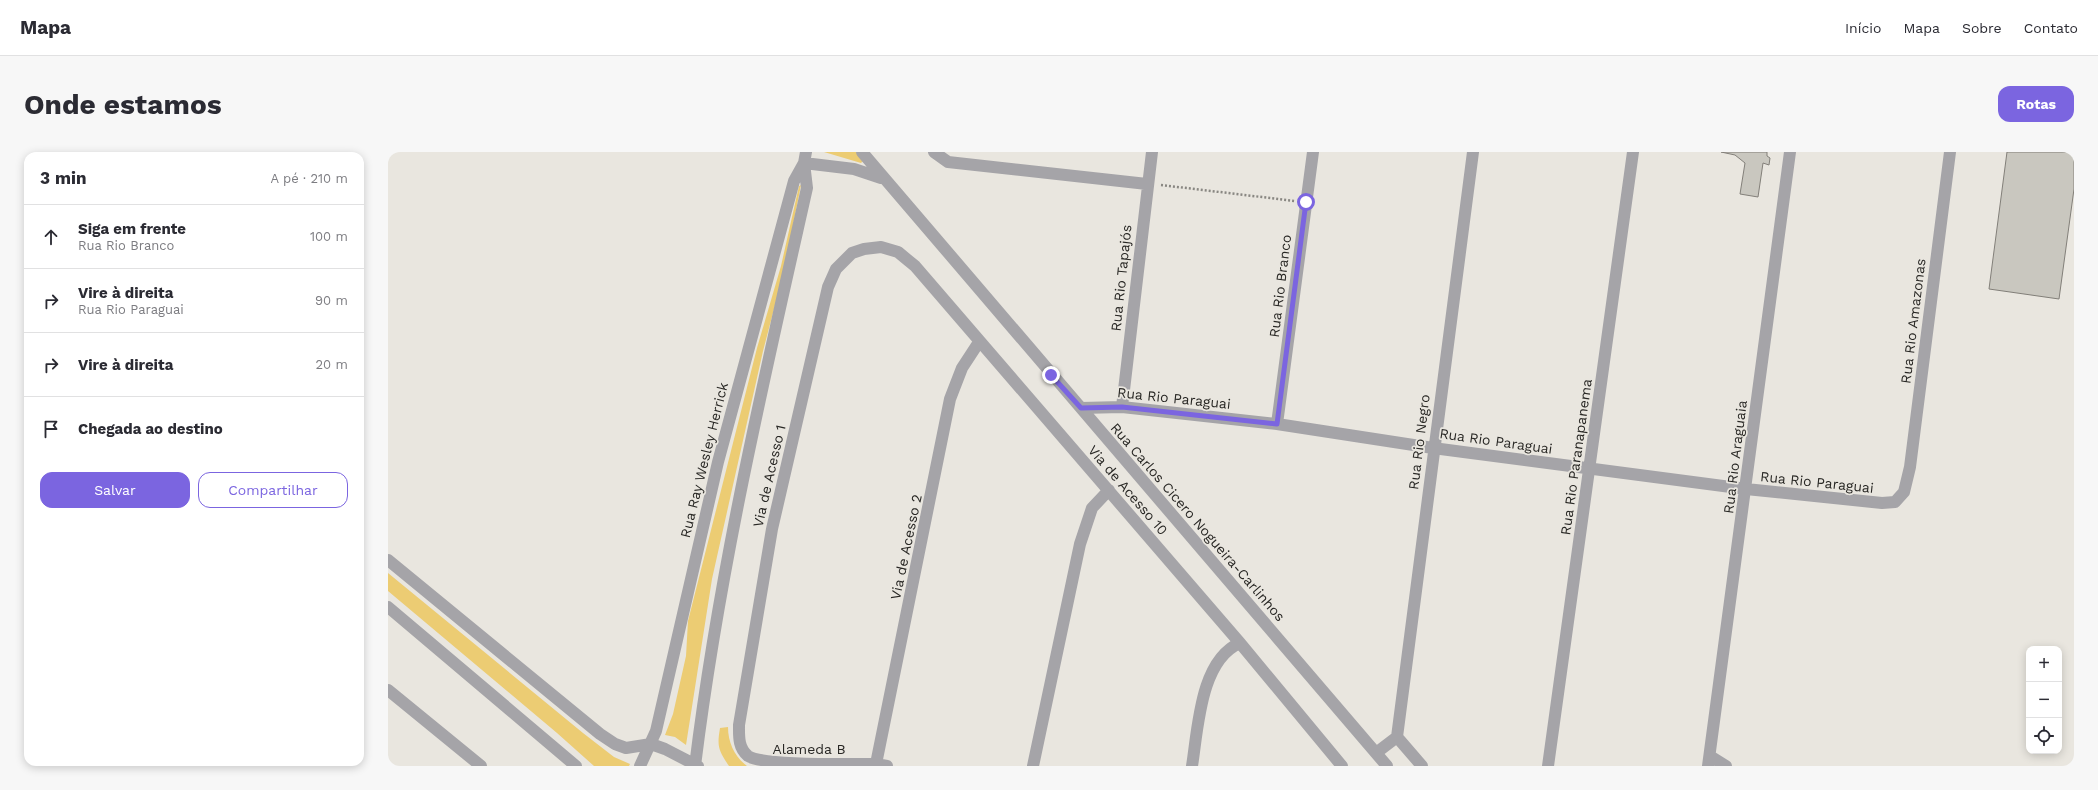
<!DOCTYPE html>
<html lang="pt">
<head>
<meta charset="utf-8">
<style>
	body { margin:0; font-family:"Work Sans",sans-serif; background:#f7f7f7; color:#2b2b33 }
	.controls { position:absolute; right:12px; bottom:12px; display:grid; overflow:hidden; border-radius:8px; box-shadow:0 2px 10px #0003 }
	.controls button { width:36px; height:36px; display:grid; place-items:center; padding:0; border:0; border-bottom:1px solid #e1e1e2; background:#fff; color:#2b2b33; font:20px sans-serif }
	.stop { position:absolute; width:12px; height:12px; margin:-9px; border:3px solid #7b65e0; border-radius:50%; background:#fff }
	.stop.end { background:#7b65e0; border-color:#fff; box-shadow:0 1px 4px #0008 }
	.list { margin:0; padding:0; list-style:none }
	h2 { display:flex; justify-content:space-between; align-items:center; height:52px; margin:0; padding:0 16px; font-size:17px }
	h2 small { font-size:13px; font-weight:400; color:#7c7c81 }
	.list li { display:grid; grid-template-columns:26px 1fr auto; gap:12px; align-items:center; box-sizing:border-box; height:64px; padding:0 16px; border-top:1px solid #e1e1e2 }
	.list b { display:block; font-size:15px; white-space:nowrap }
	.list p { margin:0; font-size:13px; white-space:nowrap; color:#7c7c81 }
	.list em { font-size:13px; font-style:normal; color:#7c7c81 }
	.actions { display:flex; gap:8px; padding:12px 16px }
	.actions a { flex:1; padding:9px 0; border:1px solid #7b65e0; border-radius:12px; text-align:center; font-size:14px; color:#7b65e0 }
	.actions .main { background:#7b65e0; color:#fff }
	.icon { flex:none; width:22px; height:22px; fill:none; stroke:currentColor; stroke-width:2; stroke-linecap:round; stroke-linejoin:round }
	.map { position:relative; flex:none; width:1686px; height:614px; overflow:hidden; border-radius:12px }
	header { display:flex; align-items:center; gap:24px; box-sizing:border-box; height:56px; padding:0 20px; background:#fff; border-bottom:1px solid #e1e1e2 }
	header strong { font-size:19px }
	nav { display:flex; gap:22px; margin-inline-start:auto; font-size:14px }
	.intro { display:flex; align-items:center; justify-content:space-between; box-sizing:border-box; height:96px; padding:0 24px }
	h1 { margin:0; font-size:28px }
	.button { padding:10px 18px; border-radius:12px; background:#7b65e0; color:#fff; font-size:14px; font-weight:700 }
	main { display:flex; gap:24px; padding:0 24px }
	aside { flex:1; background:#fff; border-radius:12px; box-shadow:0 2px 10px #0003 }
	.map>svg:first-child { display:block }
</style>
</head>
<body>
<header>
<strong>Mapa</strong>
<nav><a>Início</a><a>Mapa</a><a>Sobre</a><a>Contato</a></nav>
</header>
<div class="intro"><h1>Onde estamos</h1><a class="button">Rotas</a></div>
<main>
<aside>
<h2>3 min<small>A pé · 210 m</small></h2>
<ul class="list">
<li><svg class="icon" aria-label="ahead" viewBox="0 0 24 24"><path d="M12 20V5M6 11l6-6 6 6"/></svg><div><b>Siga em frente</b><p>Rua Rio Branco</p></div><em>100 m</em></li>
<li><svg class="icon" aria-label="right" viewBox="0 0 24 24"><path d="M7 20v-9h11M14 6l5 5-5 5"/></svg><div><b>Vire à direita</b><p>Rua Rio Paraguai</p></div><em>90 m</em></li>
<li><svg class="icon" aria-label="right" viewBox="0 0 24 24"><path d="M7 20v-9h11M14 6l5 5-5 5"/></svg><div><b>Vire à direita</b></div><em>20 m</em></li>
<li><svg class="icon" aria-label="arrive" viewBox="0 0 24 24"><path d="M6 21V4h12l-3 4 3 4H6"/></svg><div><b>Chegada ao destino</b></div></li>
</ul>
<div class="actions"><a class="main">Salvar</a><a>Compartilhar</a></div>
</aside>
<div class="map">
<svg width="1686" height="614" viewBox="0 0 1686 614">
	<rect width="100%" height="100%" fill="#e9e6df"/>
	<path fill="#eccc73" d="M436,0H468L475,9L473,11Z
		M413,33L396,119L375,199L324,427L298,593L287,585L277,583L285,562L298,504L300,469L369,196L393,114L411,34Z
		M0,421L195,581L226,605L242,612L241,614H206L169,581L0,439Z
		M340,575C340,591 347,605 359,614H341C330,598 329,594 332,576Z"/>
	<path fill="#c9c7bf" stroke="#827f79" d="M1333,0H1379V4L1382,6L1381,13L1375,11L1370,45L1352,42L1357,11L1347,3Z
		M1619,0H1686V37L1671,147L1601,137Z"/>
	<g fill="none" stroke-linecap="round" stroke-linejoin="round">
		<path stroke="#898782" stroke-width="2.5" stroke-dasharray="2 2" stroke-linecap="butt" d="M773,33L907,49"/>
		<path stroke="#a5a4a8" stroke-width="12" d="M474,0L999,614
			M546,0L560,10L759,32
			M416,11L466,17L493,26
			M734,255L764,0
			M693,256L734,255L889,272L1045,296L1358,337L1494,351L1507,350L1516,340L1522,315L1562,0
			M889,272L925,0
			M0,408L212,582L227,592L238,596L263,592L277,597L310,614
			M0,455L188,614
			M0,538L93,614
			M1009,585L1085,0
			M1009,585L1034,614
			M988,601L1009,585
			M1322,604L1338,614
			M488,612L562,247L574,216L591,190
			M252,614L268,579L330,310L406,29L416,11L418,0
			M307,614C331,419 376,227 419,36L416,11
			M499,614L488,612C462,612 376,614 360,604C350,596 351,584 351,573L384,377L440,135L448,117L464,101L476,97L493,95L510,100L527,114L852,491L954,614
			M645,614L692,392L704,356L721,338
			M804,614C810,577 812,508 852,491
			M1160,614L1245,0
			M1320,614L1402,0"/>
	</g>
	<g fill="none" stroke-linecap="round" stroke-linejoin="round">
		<path stroke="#7b65e0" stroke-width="5" d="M663,223L693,256L734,255L889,272L918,50"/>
	</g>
	<g text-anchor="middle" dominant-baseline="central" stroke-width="3.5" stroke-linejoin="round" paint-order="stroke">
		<g font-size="14" fill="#282724" stroke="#e9e6df">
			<text transform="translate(733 126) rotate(-84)">Rua Rio Tapajós</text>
			<text transform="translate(892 134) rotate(-83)">Rua Rio Branco</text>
			<text transform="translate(1525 169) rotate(-83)">Rua Rio Amazonas</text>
			<text transform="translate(786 246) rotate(6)">Rua Rio Paraguai</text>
			<text transform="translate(1108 289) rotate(8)">Rua Rio Paraguai</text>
			<text transform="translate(1031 290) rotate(-83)">Rua Rio Negro</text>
			<text transform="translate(1188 305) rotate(-82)">Rua Rio Paranapanema</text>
			<text transform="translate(1347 305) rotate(-83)">Rua Rio Araguaia</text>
			<text transform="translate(316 308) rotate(-76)">Rua Ray Wesley Herrick</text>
			<text transform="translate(381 324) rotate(-77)">Via de Acesso 1</text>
			<text transform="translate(1429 330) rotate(6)">Rua Rio Paraguai</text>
			<text transform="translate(740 338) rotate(49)">Via de Acesso 10</text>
			<text transform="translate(810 370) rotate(49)">Rua Carlos Cicero Nogueira-Carlinhos</text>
			<text transform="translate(518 395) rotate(-78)">Via de Acesso 2</text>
			<text x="421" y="597">Alameda B</text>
		</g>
	</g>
</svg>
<div class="controls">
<button>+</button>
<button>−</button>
<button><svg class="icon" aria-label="locate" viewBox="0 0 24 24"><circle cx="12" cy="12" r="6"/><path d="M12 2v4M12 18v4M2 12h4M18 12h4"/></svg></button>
</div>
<div class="stop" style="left:918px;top:50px"></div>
<div class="stop end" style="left:663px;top:223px"></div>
</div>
</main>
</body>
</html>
